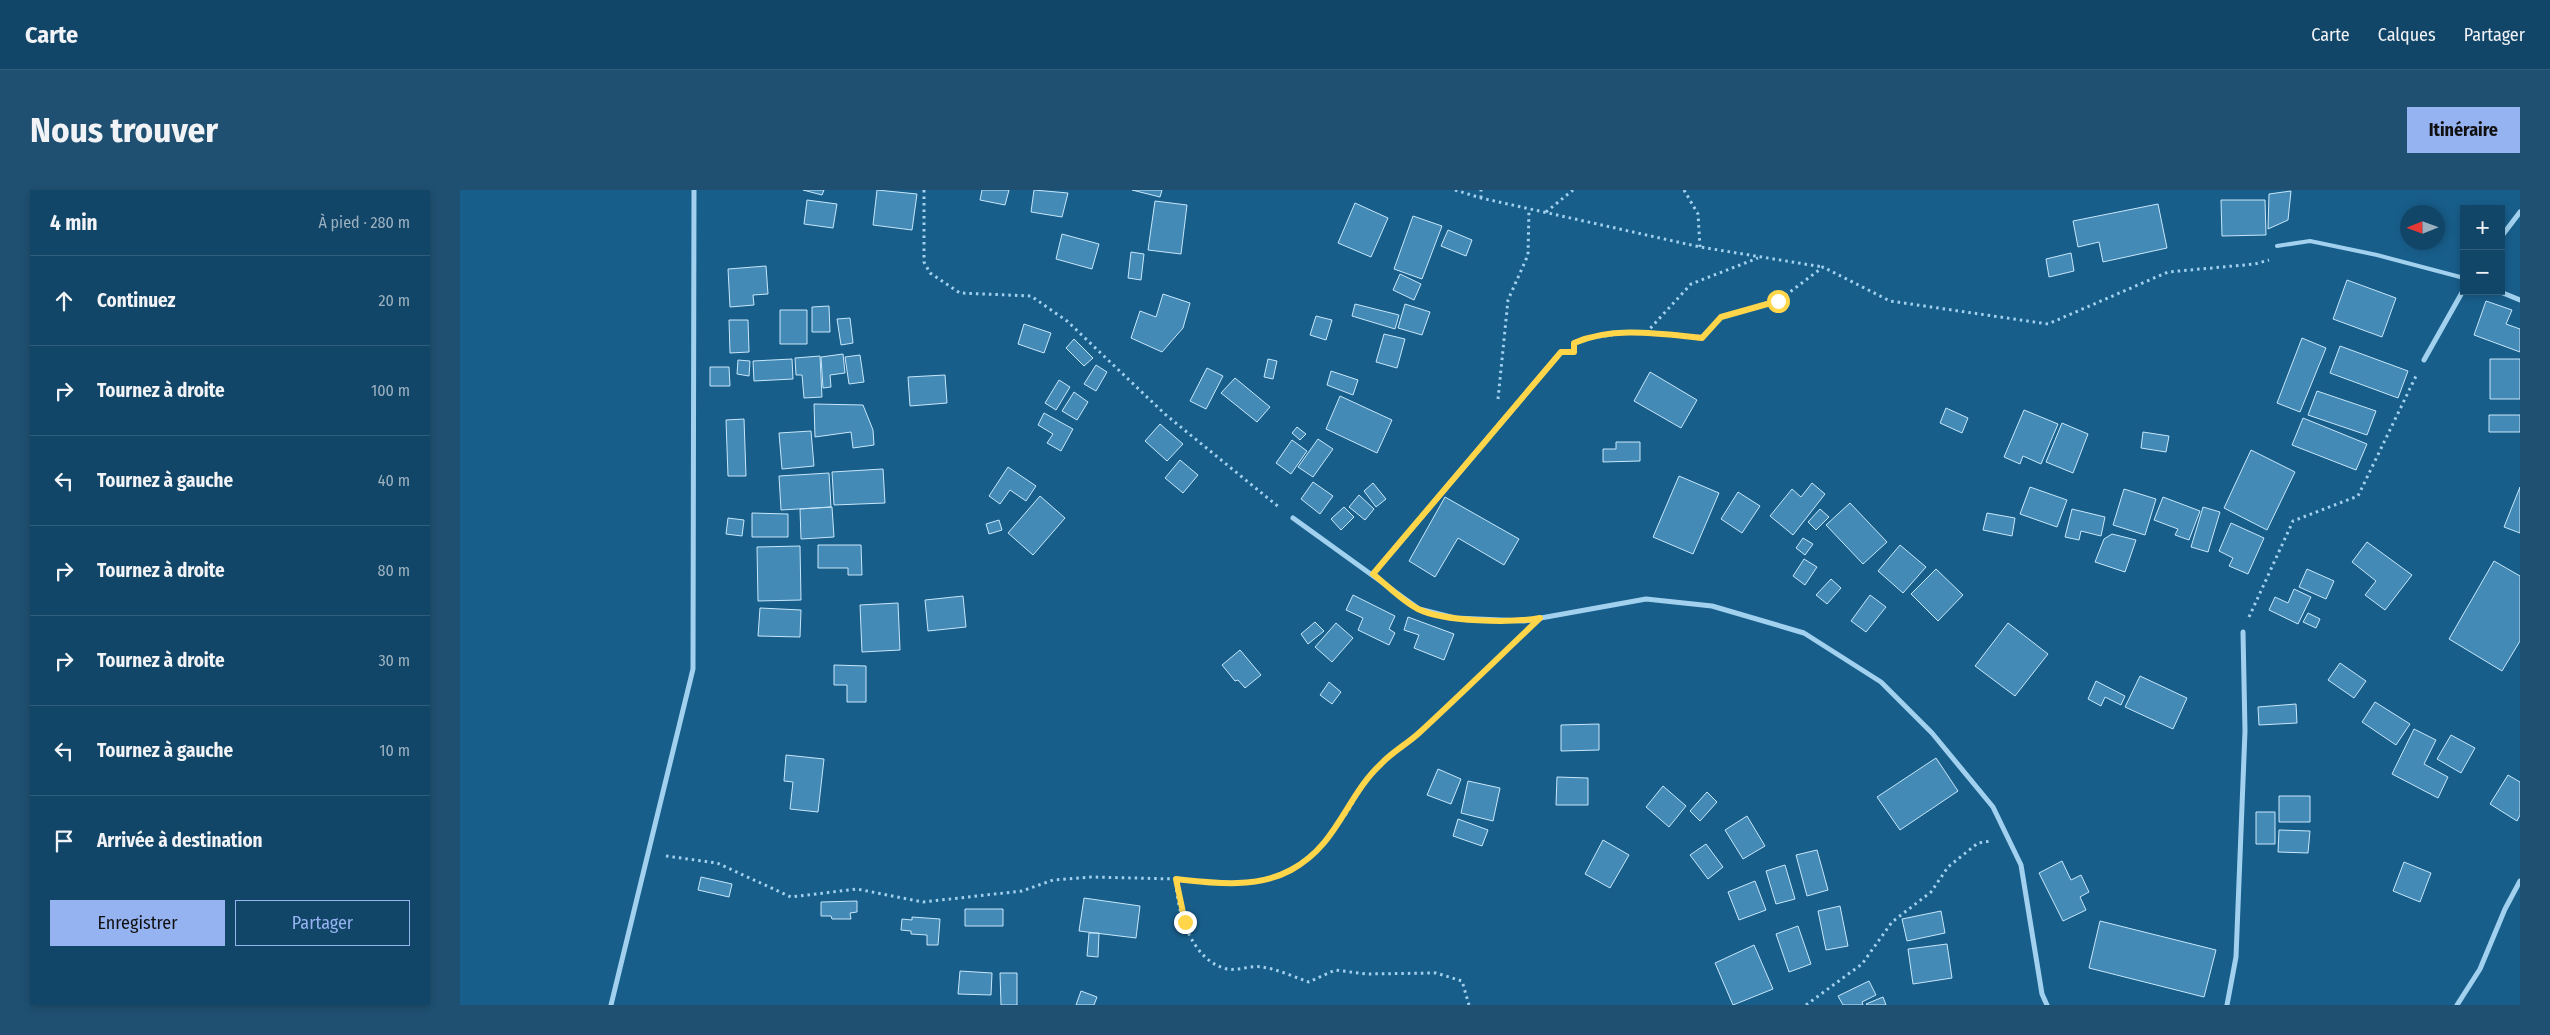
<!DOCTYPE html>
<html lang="fr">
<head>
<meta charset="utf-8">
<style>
	body { margin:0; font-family:"Fira Sans Condensed",sans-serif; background:#1f5071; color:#f1f3f6 }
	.controls { position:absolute; right:15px; top:15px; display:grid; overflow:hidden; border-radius:0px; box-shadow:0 2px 8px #0003 }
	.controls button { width:45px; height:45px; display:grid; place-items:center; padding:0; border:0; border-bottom:1px solid #315e7c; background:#124668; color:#f1f3f6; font:25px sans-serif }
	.compass { position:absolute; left:1940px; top:15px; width:45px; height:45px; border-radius:50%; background:#124668; box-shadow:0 2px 8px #0003; rotate:269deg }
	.stop { position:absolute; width:15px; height:15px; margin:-11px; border:4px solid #ffd54a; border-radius:50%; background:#fff }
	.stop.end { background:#ffd54a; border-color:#fff; box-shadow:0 1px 5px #0008 }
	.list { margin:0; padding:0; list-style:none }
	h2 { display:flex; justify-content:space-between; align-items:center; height:65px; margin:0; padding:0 20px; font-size:21px }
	h2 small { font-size:16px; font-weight:400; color:#9cb1c0 }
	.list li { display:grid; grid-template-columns:32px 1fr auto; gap:15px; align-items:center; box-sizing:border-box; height:90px; padding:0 20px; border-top:1px solid #315e7c }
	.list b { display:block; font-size:19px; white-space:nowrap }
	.list em { font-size:16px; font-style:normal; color:#9cb1c0 }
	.actions { display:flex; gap:10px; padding:15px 20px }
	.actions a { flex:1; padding:11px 0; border:1px solid #95b2f1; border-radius:0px; text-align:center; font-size:18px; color:#95b2f1 }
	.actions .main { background:#95b2f1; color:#111 }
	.icon { flex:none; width:28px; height:28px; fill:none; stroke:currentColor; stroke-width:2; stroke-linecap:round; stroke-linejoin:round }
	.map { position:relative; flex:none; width:2060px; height:815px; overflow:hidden; border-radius:0px }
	header { display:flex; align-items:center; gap:30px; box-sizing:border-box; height:70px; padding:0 25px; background:#124668; border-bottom:1px solid #315e7c }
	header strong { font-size:24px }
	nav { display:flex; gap:28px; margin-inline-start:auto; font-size:18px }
	.intro { display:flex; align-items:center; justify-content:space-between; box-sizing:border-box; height:120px; padding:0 30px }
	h1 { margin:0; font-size:35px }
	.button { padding:12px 22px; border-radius:0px; background:#95b2f1; color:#111; font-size:18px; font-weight:700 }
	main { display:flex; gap:30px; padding:0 30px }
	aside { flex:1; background:#124668; border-radius:0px; box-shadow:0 2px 8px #0003 }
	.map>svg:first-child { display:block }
</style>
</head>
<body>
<header>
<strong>Carte</strong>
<nav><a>Carte</a><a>Calques</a><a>Partager</a></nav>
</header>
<div class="intro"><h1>Nous trouver</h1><a class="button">Itinéraire</a></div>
<main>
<aside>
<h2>4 min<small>À pied · 280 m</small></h2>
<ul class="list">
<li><svg class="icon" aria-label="ahead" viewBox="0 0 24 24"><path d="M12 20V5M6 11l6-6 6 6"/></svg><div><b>Continuez</b></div><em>20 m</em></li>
<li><svg class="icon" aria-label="right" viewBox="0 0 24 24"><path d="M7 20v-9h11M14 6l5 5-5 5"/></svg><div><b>Tournez à droite</b></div><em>100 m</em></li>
<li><svg class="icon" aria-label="left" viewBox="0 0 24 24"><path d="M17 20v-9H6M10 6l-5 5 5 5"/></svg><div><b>Tournez à gauche</b></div><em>40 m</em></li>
<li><svg class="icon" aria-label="right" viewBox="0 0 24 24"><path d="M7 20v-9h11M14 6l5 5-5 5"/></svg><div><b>Tournez à droite</b></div><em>80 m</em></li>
<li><svg class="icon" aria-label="right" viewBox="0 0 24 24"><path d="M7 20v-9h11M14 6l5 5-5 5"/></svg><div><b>Tournez à droite</b></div><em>30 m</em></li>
<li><svg class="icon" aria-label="left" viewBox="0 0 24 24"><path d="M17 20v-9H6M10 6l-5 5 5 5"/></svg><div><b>Tournez à gauche</b></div><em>10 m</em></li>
<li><svg class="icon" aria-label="arrive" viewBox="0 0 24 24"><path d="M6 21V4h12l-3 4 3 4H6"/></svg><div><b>Arrivée à destination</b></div></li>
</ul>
<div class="actions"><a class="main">Enregistrer</a><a>Partager</a></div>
</aside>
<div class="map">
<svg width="2060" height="815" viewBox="0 0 2060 815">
	<rect width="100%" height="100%" fill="#185e8b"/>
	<path fill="#448ab6" stroke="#c7e7fa" d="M343,0H364L362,5Z
		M417,0L457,4L452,40L413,35Z
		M522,0H549L545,15L520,10Z
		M574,0L608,3L602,27L571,22Z
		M672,0H702L700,7Z
		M1831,1L1828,30L1808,39L1809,4Z
		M347,10L377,14L373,38L344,34Z
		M1761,10H1805L1806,45L1762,46Z
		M695,11L727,15L721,64L688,60Z
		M895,13L928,28L911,67L878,53Z
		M1698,14L1707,58L1643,72L1639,52L1618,57L1613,31Z
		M953,26L982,36L962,89L934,79Z
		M988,40L1012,50L1006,66L981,56Z
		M602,44L639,54L632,79L596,69Z
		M671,62L684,64L681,90L668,88Z
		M1611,63L1614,81L1589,87L1586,69Z
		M306,76L308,104L293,105L294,115L270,117L268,79Z
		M940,84L961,94L954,110L933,100Z
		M1887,90L1936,108L1922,147L1873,129Z
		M703,104L730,113L723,138L702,162L671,148L680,121L696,127Z
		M2026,111L2052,120L2046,134L2060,139V162L2014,145Z
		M895,114L939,125L935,139L892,126Z
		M945,114L970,122L962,145L938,138Z
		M369,116L370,142H352V117Z
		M320,120H347V154H320Z
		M856,126L872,130L866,150L850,145Z
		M390,128L393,153L381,155L377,129Z
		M269,130H288L289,162L270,163Z
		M564,134L591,143L584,163L558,154Z
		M924,144L945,149L937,178L916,172Z
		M1842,148L1866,158L1840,222L1817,213Z
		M614,149L633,168L624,176L606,158Z
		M1880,156L1948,181L1938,208L1870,183Z
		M383,164L385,183L370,185L371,197L363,198L361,167Z
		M400,165L404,192L389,194L385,167Z
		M360,166L362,207L344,208L342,185H336L335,168Z
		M332,169L333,189L294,191L293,171Z
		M808,169L817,171L813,189L804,187Z
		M2030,169H2060V209H2030Z
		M278,170L290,171L289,186L277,184Z
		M636,175L647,182L636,201L624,194Z
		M250,177H269L270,196H250Z
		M747,178L763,186L746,219L730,211Z
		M871,181L898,190L893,205L867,195Z
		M1190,182L1237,210L1221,238L1174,211Z
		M485,185L487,213L450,216L448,187Z
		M775,188L810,217L797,232L761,203Z
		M599,190L610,197L596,220L585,213Z
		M1857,201L1916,221L1907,245L1848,225Z
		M614,202L628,212L617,230L602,221Z
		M880,206L932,230L917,263L866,239Z
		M354,214L403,215L413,240L414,255L393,258L391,242L355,247Z
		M1486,218L1508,228L1502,243L1480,233Z
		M1564,220L1598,234L1581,274L1563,266L1560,274L1544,267Z
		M584,223L613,239L601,261L587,253L593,244L578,235Z
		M2029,225H2060V242H2029Z
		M1843,228L1907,254L1896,280L1832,255Z
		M284,229L286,286H268L266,230Z
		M1602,233L1628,244L1613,283L1586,272Z
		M700,234L723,254L707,271L685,251Z
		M837,237L846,244L840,250L832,243Z
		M351,241L354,276L322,279L319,243Z
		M1683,242L1709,246L1706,262L1681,258Z
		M858,249L873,259L853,287L838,277Z
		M832,250L847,261L831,284L816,273Z
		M1156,252H1180V271L1143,272V259H1156Z
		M1791,260L1835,282L1807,340L1764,318Z
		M720,270L738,285L723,303L705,288Z
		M548,277L576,296L566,311L550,300L540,314L529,306Z
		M423,279L425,313L374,315L372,282Z
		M369,283L371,317L321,320L319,286Z
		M1219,286L1259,303L1233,364L1193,347Z
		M853,292L873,306L860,324L841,309Z
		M913,293L926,309L916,317L904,301Z
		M1352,293L1365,304L1333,345L1310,326L1332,299L1341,307Z
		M1570,297L1607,310L1597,337L1560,324Z
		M2060,297V343L2044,337Z
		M1664,299L1696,309L1685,345L1653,335Z
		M1278,302L1300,316L1282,343L1261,329Z
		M899,305L914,319L905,330L889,317Z
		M580,306L605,328L573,365L548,343Z
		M985,307L1059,349L1044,375L998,348L975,387L949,371Z
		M1703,307L1740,321L1729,350L1715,345L1718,339L1694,330Z
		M1390,313L1427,352L1403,374L1366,335Z
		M372,317L374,347L341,349L340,319Z
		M884,317L894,327L881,340L871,329Z
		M1743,317L1760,322L1748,362L1731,357Z
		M1360,319L1369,327L1356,340L1348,332Z
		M1612,319L1645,327L1641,346L1621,341L1619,350L1605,347Z
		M292,323L328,324V347H292Z
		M1527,323L1555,328L1552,346L1523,340Z
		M268,328L284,330L282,346L266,344Z
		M539,330L542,340L529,344L526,334Z
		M1771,333L1804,348L1788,384L1769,376L1773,368L1759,361Z
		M1652,344L1676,350L1665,382L1635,372L1644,349Z
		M1343,348L1353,354L1345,365L1336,358Z
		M1907,352L1952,385L1925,420L1905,405L1916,391L1892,372Z
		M358,355H401L402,385H388V378H358Z
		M1440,355L1466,377L1443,403L1418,381Z
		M340,356L341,410L298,411L297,357Z
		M1344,369L1357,377L1345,395L1333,386Z
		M2034,371L2060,386V451L2042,481L1989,449Z
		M1476,379L1503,405L1478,431L1451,404Z
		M1847,379L1874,391L1866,409L1839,397Z
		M1371,389L1381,398L1367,414L1356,405Z
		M1834,399L1851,407L1838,434L1809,420L1815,407L1828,413Z
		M893,405L935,426L929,439L935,443L929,455L898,440L903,428L886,420Z
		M1410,405L1426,417L1406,442L1391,431Z
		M503,406L506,437L468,441L465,410Z
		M438,413L440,460L402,462L400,415Z
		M300,418L341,420L340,447L298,446Z
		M1848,423L1860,429L1856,438L1843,432Z
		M948,427L994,444L984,470L954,458L959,445L944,440Z
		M855,432L864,441L848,454L841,444Z
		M876,433L893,448L872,472L855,457Z
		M1548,433L1588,464L1555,506L1515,476Z
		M780,460L801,485L785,498L778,490L775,491L762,475Z
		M1880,473L1906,491L1894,508L1868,490Z
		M374,475L406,476V512H387V495H374Z
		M1680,486L1727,508L1713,539L1665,517Z
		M1636,491L1665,506L1661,515L1645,507L1641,516L1628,509Z
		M869,492L881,502L872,514L860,505Z
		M1915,512L1950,534L1936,555L1902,532Z
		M1836,514L1837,533L1799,535L1798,517Z
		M1139,534V560L1101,561V535Z
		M1954,539L1976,550L1964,574L1988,587L1978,608L1932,584Z
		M1991,545L2015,558L2001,583L1977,569Z
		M326,565L364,569L358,622L330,619L333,592L324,591Z
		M1476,568L1498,601L1440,640L1417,607Z
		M978,579L1001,589L991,614L967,605Z
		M2048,585L2060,592V625L2057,631L2030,614Z
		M1097,587L1128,588V615H1096Z
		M1008,591L1040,598L1033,631L1001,623Z
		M1203,596L1226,616L1209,637L1186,617Z
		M1247,602L1257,612L1240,631L1230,621Z
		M1819,606H1850V632H1819Z
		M1796,622H1815V654H1796Z
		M1287,626L1305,656L1283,669L1265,640Z
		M998,629L1028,640L1022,656L993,646Z
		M1819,640L1850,641L1848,663L1818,662Z
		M1143,650L1169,665L1150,698L1125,684Z
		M1246,654L1263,677L1248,689L1230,665Z
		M1357,660L1368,700L1347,706L1336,665Z
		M1602,671L1611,690L1621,685L1629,702L1620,707L1626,720L1603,731L1579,683Z
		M1944,672L1971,683L1960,712L1933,701Z
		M1325,675L1335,709L1316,714L1306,681Z
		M241,687L272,694L269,707L238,700Z
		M1295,691L1306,720L1279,730L1268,702Z
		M624,708L680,716L676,748L619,741Z
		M397,711V722L390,723L391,729H372L371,726H361V712Z
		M1380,716L1388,756L1366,760L1358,721Z
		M505,719H543V736H505Z
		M1481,721L1485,743L1447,751L1442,729Z
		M452,727L480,729L478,755H467V745L451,744V741L441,740L442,729L452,730Z
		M1640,731L1756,760L1744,807L1629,778Z
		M1338,736L1351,774L1329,782L1316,744Z
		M629,743H639L638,767L627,766Z
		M1487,754L1492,788L1453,794L1448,759Z
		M1294,755L1313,799L1273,815L1255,773Z
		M500,781L532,783L531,805L498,804Z
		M540,783H557V815H541Z
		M1409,791L1416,805L1402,812L1403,815H1383L1378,806Z
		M621,801L637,807L634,815H616Z
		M1423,807L1426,815H1407L1406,814Z"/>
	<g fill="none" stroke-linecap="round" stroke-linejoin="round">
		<path stroke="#a1d1ee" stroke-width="3" stroke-dasharray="2.5 4" stroke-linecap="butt" d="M464,0V72L470,83L500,103L571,106L607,131L706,225L820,318
			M995,0L1021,8L1240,57L1363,77
			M1224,0L1238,24L1240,57
			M1021,8V0
			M1086,22L1113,0
			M1186,143L1231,94L1298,68
			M1125,149L1171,142L1242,148L1261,127L1318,111L1363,77L1430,111L1588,134L1708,82L1795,74L1809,70
			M1038,209L1048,110L1068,65L1069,19
			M1789,427L1833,331L1898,306L1956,186
			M206,666L257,673L331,707L397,699L463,712L562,701L593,690L631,687L716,689C716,721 732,771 767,779C778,781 791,775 802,777C817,779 834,787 849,792L875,780L906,784L976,783L1002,791L1009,815
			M716,689L765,694L803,690L831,680L863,655L888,621L905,592L921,573L957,545L1058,449
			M1346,815L1402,774L1432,732L1471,702L1488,677L1518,653L1531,651"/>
		<path stroke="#a1d1ee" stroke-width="4" d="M1817,56L1850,51L1917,65L2004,88"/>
		<path stroke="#a1d1ee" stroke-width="5" d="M2041,47L2060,22
			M2038,101L2060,110
			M1964,170L2004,99
			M833,328L959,419L995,428L1064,431L1186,409L1252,416L1344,443L1421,492L1472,543L1533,617L1561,675L1582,804L1587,815
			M913,384L1101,162H1114
			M151,815L233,479L234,0
			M1767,815L1776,767L1785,541L1783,442
			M1997,815L2020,779L2045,719L2060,691"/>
	</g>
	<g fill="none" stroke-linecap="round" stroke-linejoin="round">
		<path stroke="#ffd54a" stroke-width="6" d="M725,732L716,689C753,693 796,699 831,680C878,655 886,606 921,574C932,562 947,554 959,543C1000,505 1040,466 1080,428C1052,433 984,432 958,419C942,411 927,395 913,384L1101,162H1114V153C1154,136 1200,144 1242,148L1261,127L1318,111"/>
	</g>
</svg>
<div class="controls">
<button>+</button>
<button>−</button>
</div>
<svg class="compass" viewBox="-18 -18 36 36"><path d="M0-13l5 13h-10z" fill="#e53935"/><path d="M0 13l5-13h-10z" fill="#9cb1c0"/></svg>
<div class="stop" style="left:1318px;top:111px"></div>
<div class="stop end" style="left:725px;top:732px"></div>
</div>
</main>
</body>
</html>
